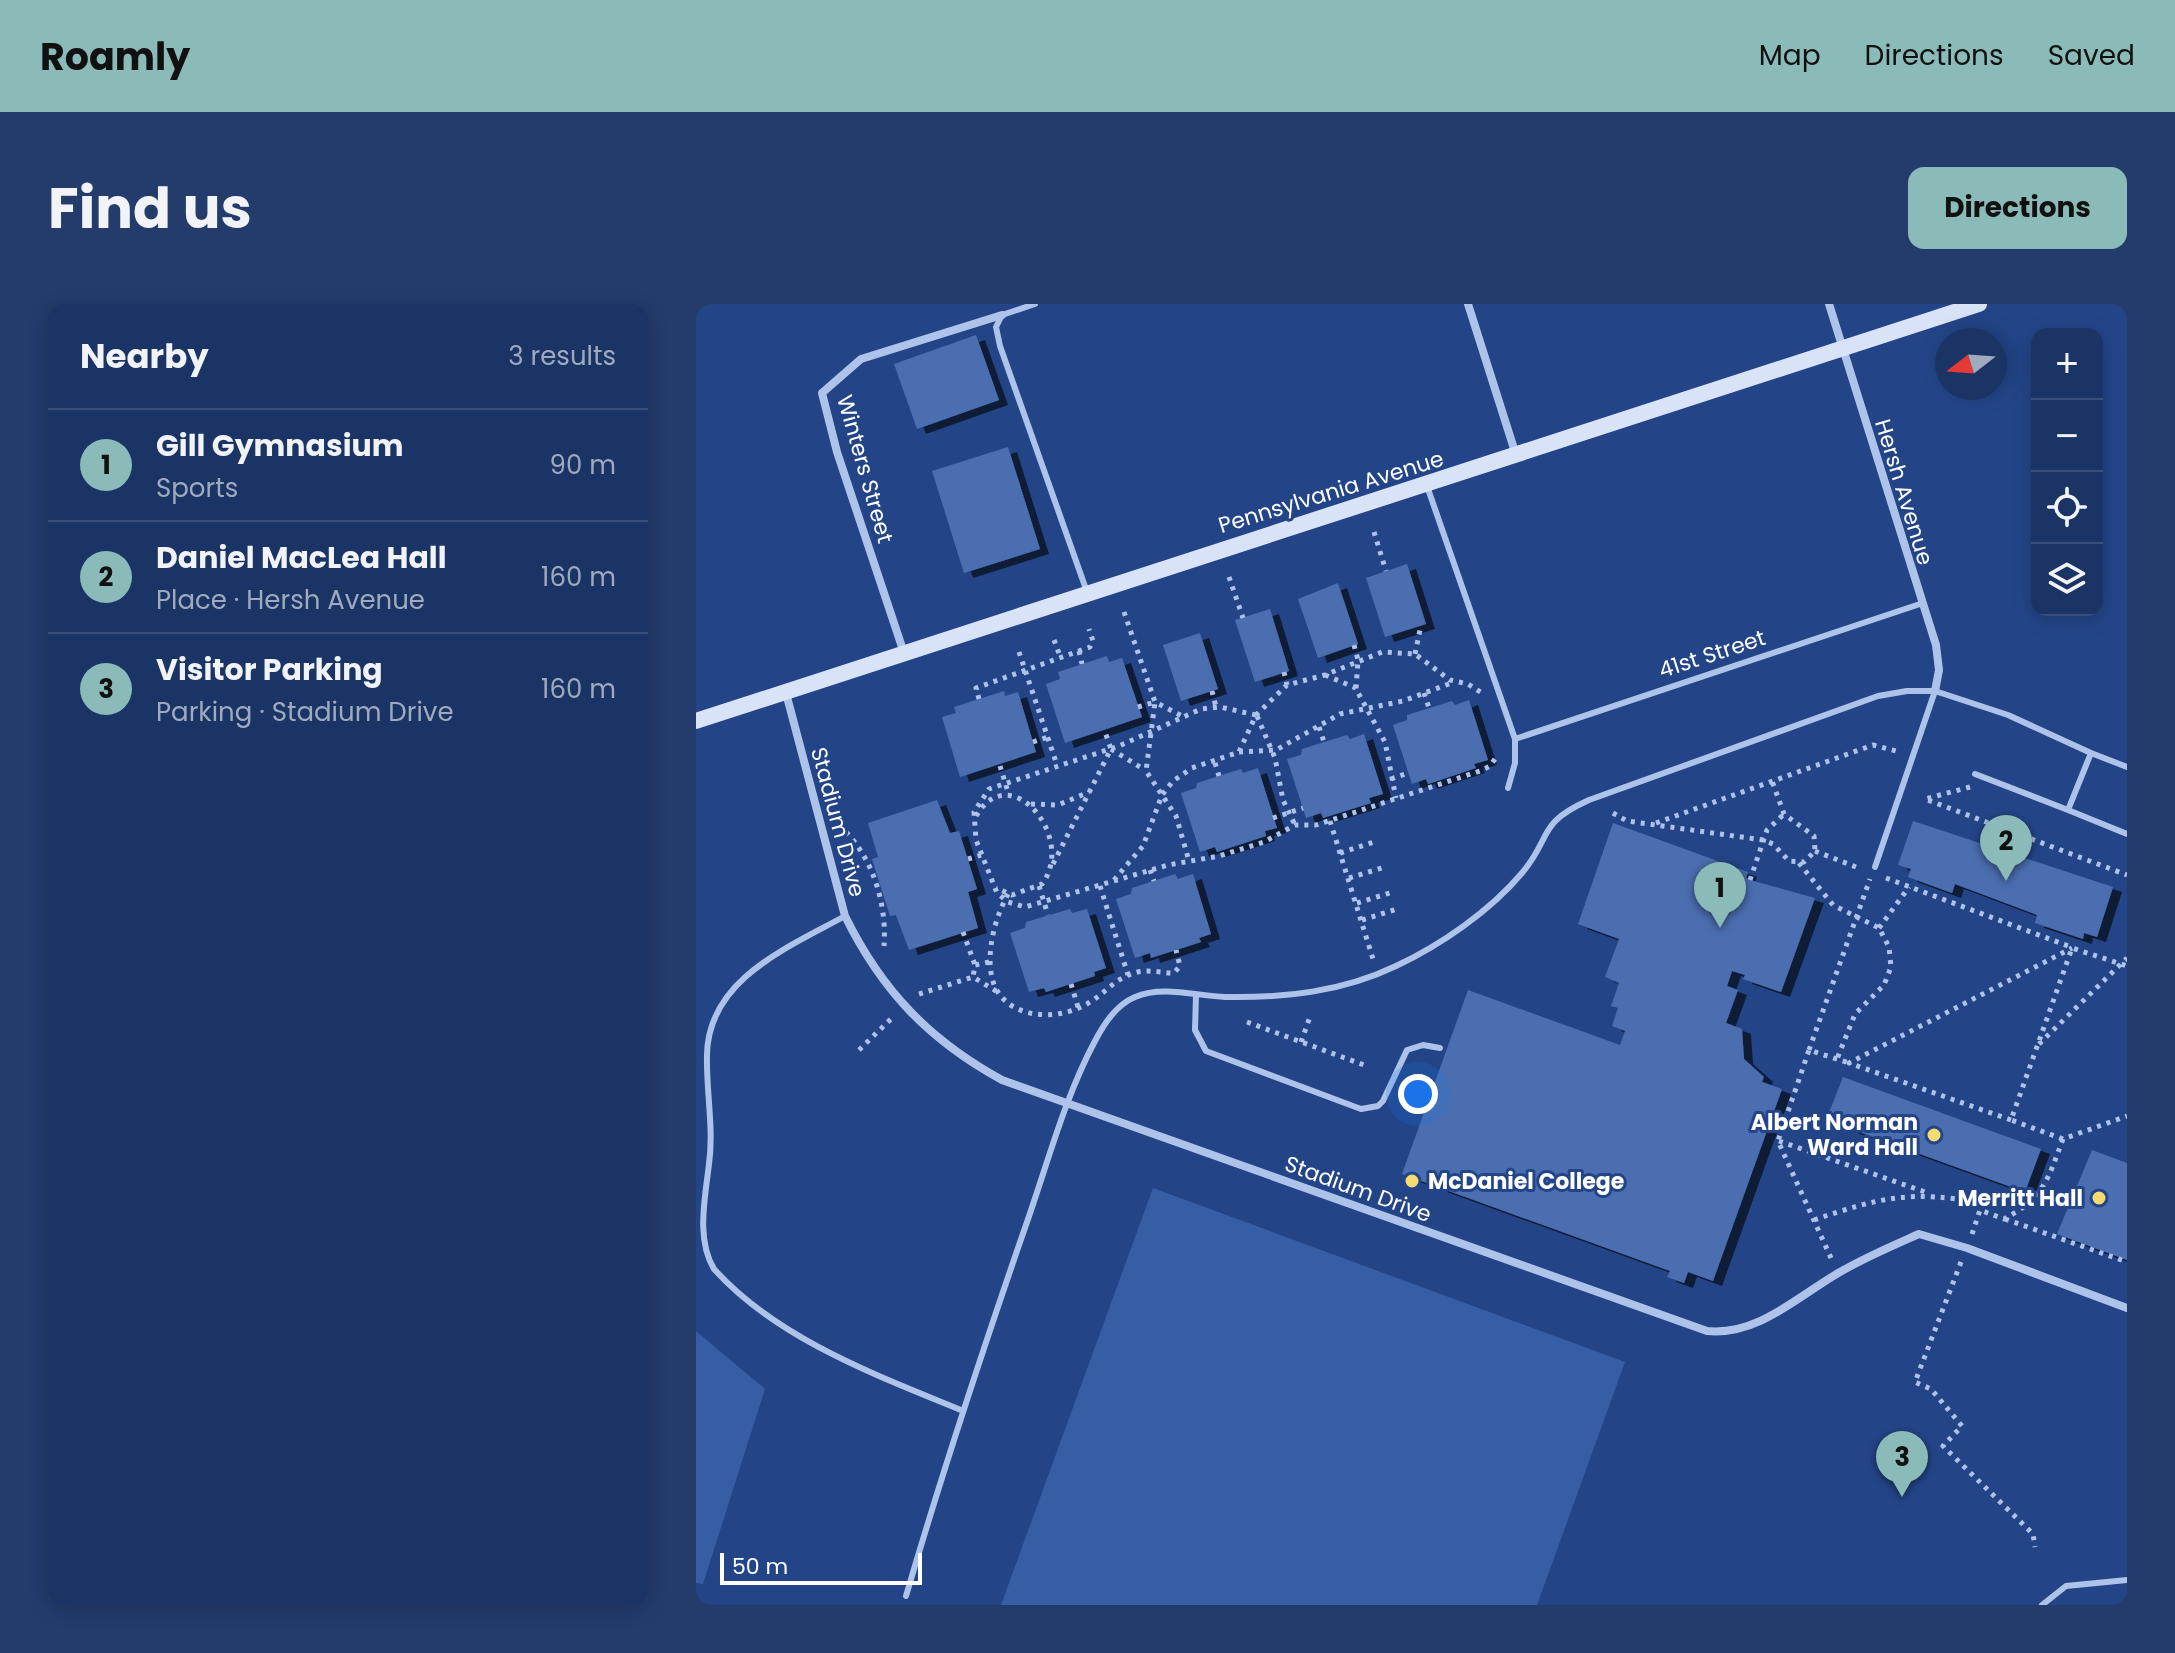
<!DOCTYPE html>
<html lang="en">
<head>
<meta charset="utf-8">
<style>
	body { margin:0; font-family:Poppins,sans-serif; background:#233c6c; color:#f1f3f6 }
	.controls { position:absolute; right:24px; top:24px; display:grid; overflow:hidden; border-radius:16px; box-shadow:0 4px 20px #0003 }
	.controls button { width:72px; height:72px; display:grid; place-items:center; padding:0; border:0; border-bottom:2px solid #384f7a; background:#1a3466; color:#f1f3f6; font:40px sans-serif }
	.compass { position:absolute; left:1239px; top:24px; width:72px; height:72px; border-radius:50%; background:#1a3466; box-shadow:0 4px 20px #0003; rotate:253deg }
	.scale { position:absolute; left:24px; bottom:20px; width:202px; box-sizing:border-box; padding-left:8px; border:4px solid #fff; border-top:0; font-size:22px; line-height:28px; white-space:nowrap; color:#fff; -webkit-text-stroke:6px #234588; paint-order:stroke }
	.you { position:absolute; left:722px; top:790px; width:28px; height:28px; margin:-20px; border:6px solid #fff; border-radius:50%; background:#1a73e8; box-shadow:0 0 0 12px #1a73e833 }
	.badge { display:grid; place-items:center; width:52px; height:52px; border-radius:50%; background:#8bbbb9; color:#111; font-size:26px; font-weight:700 }
	.pin { position:absolute; translate:-50% -66px; filter:drop-shadow(0 2px 4px #0008) }
	.pin::after { content:''; position:absolute; top:42px; width:28px; height:24px; background:inherit; clip-path:polygon(0 0,100% 0,50% 100%) }
	.list { margin:0; padding:0; list-style:none }
	h2 { display:flex; justify-content:space-between; align-items:center; height:104px; margin:0; padding:0 32px; font-size:34px }
	h2 small { font-size:26px; font-weight:400; color:#9faabf }
	.list li { display:grid; grid-template-columns:52px 1fr auto; gap:24px; align-items:center; box-sizing:border-box; height:112px; padding:0 32px; border-top:2px solid #384f7a }
	.list b { display:block; font-size:30px; white-space:nowrap }
	.list p { margin:0; font-size:26px; white-space:nowrap; color:#9faabf }
	.list em { font-size:26px; font-style:normal; color:#9faabf }
	.icon { flex:none; width:44px; height:44px; fill:none; stroke:currentColor; stroke-width:2; stroke-linecap:round; stroke-linejoin:round }
	.map { position:relative; flex:none; width:1431px; height:1301px; overflow:hidden; border-radius:16px }
	header { display:flex; align-items:center; gap:48px; box-sizing:border-box; height:112px; padding:0 40px; background:#8bbbb9; color:#111 }
	header strong { font-size:38px }
	nav { display:flex; gap:44px; margin-inline-start:auto; font-size:28px }
	.intro { display:flex; align-items:center; justify-content:space-between; box-sizing:border-box; height:192px; padding:0 48px }
	h1 { margin:0; font-size:56px }
	.button { padding:20px 36px; border-radius:16px; background:#8bbbb9; color:#111; font-size:28px; font-weight:700 }
	main { display:flex; gap:48px; padding:0 48px }
	aside { flex:1; background:#1a3466; border-radius:16px; box-shadow:0 4px 20px #0003 }
	.map>svg:first-child { display:block }
</style>
</head>
<body>
<header>
<strong>Roamly</strong>
<nav><a>Map</a><a>Directions</a><a>Saved</a></nav>
</header>
<div class="intro"><h1>Find us</h1><a class="button">Directions</a></div>
<main>
<aside>
<h2>Nearby<small>3 results</small></h2>
<ul class="list">
<li><span class="badge">1</span><div><b>Gill Gymnasium</b><p>Sports</p></div><em>90 m</em></li>
<li><span class="badge">2</span><div><b>Daniel MacLea Hall</b><p>Place · Hersh Avenue</p></div><em>160 m</em></li>
<li><span class="badge">3</span><div><b>Visitor Parking</b><p>Parking · Stadium Drive</p></div><em>160 m</em></li>
</ul>
</aside>
<div class="map">
<svg width="1431" height="1301" viewBox="0 0 1431 1301">
	<defs>
		<filter id="shadow"><feDropShadow dx="9" dy="5" stdDeviation="0" flood-color="#0009"/></filter>
	</defs>
	<rect width="100%" height="100%" fill="#234588"/>
	<path fill="#375da5" d="M457,884L929,1058L841,1301H305Z
		M0,1027L69,1085L7,1280L0,1279Z"/>
	<path fill="#4b6eb0" filter="url(#shadow)" d="M280,31L303,96L221,125L198,60Z
		M312,143L344,245L268,269L236,167Z
		M711,260L730,320L689,333L670,274Z
		M642,279L662,340L622,354L602,295Z
		M574,305L593,367L559,378L539,316Z
		M504,329L522,385L485,397L467,341Z
		M411,352L413,358L426,354L446,413L369,439L350,380L364,375L362,368Z
		M308,387L309,392L322,388L340,448L264,473L246,413L260,409L258,403Z
		M773,396L792,456L778,460L780,464L732,480L730,475L716,480L697,421L711,416V411L756,397L759,401Z
		M668,430L687,490L673,494L675,499L627,514L625,509L610,514L591,455L605,451L606,445L651,431L654,435Z
		M562,464L581,524L569,527L570,532L521,548L519,543L504,548L485,489L500,484L501,479L545,465L547,469Z
		M241,496L254,529L263,527L281,585L272,588L282,624L213,646L200,611L194,612L176,555L182,553L172,519Z
		M1217,517L1417,583L1401,633L1388,629L1387,635L1339,619L1341,611L1259,580L1256,589L1212,573L1215,565L1202,561Z
		M917,519L1052,568L1050,574L1054,576L1119,594L1085,688L1047,675L1049,671L1036,667L1031,682L1042,686L1030,719L1046,725L1048,755L1068,773L1066,778L1086,785L1017,977L992,968L988,979L971,973L974,967L706,870L772,686L924,741L929,727L916,722L922,704L915,702L923,679L909,673L923,635L882,620Z
		M479,570L482,575L497,570L515,630L503,634L505,638L455,654L454,649L439,654L420,595L435,590L436,584Z
		M374,605L376,609L391,605L410,664L398,668L399,672L350,688L348,684L333,688L314,629L329,624L330,618Z
		M1147,773L1345,845L1329,888L1130,816Z
		M1396,846L1431,859V956L1361,930Z"/>
	<g fill="none" stroke-linecap="round" stroke-linejoin="round">
		<path stroke="#aec3ea" stroke-width="5" stroke-dasharray="4 6" stroke-linecap="butt" d="M678,228L690,267
			M533,273L547,314
			M428,308L459,398L486,412
			M358,336L364,352
			M658,341L662,356L660,385L689,438L700,494
			M383,347L386,360
			M323,348L361,461
			M719,350L725,321
			M588,368L591,381
			M629,371L660,384
			M516,387L520,403
			M728,389L733,404
			M283,395L280,384L394,343L397,337L393,325
			M442,403L459,398L450,467L480,512L493,557
			M560,411L524,403L505,405L423,442L293,485L278,508L280,536L301,589L312,598L329,603L472,561L523,552L568,538L599,521H620L784,467L794,462L801,452
			M561,412L579,454L587,496L599,521
			M623,423L628,438
			M337,438L352,433
			M415,445L449,466
			M543,448L580,446L644,410L707,397L758,378
			M519,459L523,472
			M304,462L313,491
			M695,475L712,469
			M1274,483L1229,495L1431,571
			M335,500L362,501L393,488
			M917,509L931,517L1067,536L1077,540L1093,557L1108,558L1119,547L1118,532L1088,510L1076,477
			M280,512C314,453 381,534 346,580L316,591L300,584
			M577,514L607,504
			M634,517L677,655
			M960,519L1177,441L1204,448
			M150,528C178,557 191,602 188,642
			M1119,547L1165,565
			M644,549L681,537
			M272,555L285,551
			M1103,559L1137,601L1183,624L1193,643L1195,663L1188,681L1159,710L1141,755
			M357,560L415,445L409,428
			M454,566L458,577
			M653,574L689,563
			M1190,574L1375,643
			M418,576L447,542L466,491L477,477L496,464L543,448L560,411L591,381L629,371L686,348L719,350L754,376L772,380L786,389
			M1054,576L1071,526L1088,510
			M343,582L352,611
			M404,582L432,671
			M312,590C299,614 290,647 296,674C306,716 363,719 394,698C409,689 418,676 435,670C450,664 463,669 478,669L484,662L480,646
			M661,599L697,588
			M666,616L701,605
			M1183,624L1213,583
			M267,628L279,661
			M293,658L279,661L277,673L300,687
			M375,680L382,703
			M223,690L277,673
			M551,718L668,761
			M605,738L615,710
			M1343,740L1431,654
			M163,746L197,713
			M1113,746L1174,575
			M1315,816L1153,759L1376,644
			M1367,835L1315,816L1376,644L1431,662
			M1083,837L1232,889
			M1309,915L1431,958
			M1118,916C1185,893 1215,886 1285,899L1284,906
			M1276,930L1284,906L1308,915C1348,894 1352,875 1367,835L1431,812
			M1135,954L1082,837L1113,746L1153,759
			M1265,958L1219,1078L1235,1085L1266,1122L1247,1142L1337,1230L1339,1243"/>
		<path stroke="#aec3ea" stroke-width="6" d="M339,0L306,11L300,23L304,42L391,288
			M731,182L819,435V459L812,484
			M819,435L1224,300
			M1395,449L1431,463
			M1372,506L1431,530
			M1179,563L1239,387
			M149,612C93,643 12,675 11,751C10,787 18,824 13,860C9,895 0,935 18,965C81,1035 180,1071 265,1106
			M500,691L499,726L510,747L665,805L682,802L687,797L711,746L727,741L744,744
			M210,1292C247,1166 288,1042 331,918C352,858 369,793 399,737C408,720 420,701 439,693C466,681 501,692 529,693C588,694 646,688 700,662C745,641 794,607 826,569C857,532 840,520 893,496L1182,392L1211,387H1239L1312,411L1395,449L1372,506L1279,470
			M1346,1301L1370,1282L1431,1276"/>
		<path stroke="#aec3ea" stroke-width="8" d="M772,0L820,151
			M1133,0L1240,341L1243,366L1239,387
			M208,349L141,148L126,89L165,55L306,11
			M90,389L149,612C186,687 233,736 306,776L1011,1027C1062,1032 1102,992 1144,968C1170,953 1196,942 1223,930L1271,944L1431,1004"/>
		<path stroke="#d9e3f8" stroke-width="16" d="M0,417L1283,0"/>
	</g>
	<g fill="#f5dc71" stroke="#234588" stroke-width="3">
		<circle cx="1238" cy="831" r="8"/>
		<circle cx="716" cy="877" r="8"/>
		<circle cx="1403" cy="894" r="8"/>
	</g>
	<g text-anchor="middle" dominant-baseline="central" stroke-width="6" stroke-linejoin="round" paint-order="stroke">
		<g font-size="22" fill="#fff" stroke="#234588">
			<text transform="translate(169 165) rotate(74)">Winters Street</text>
			<text transform="translate(635 188) rotate(-17)">Pennsylvania Avenue</text>
			<text transform="translate(1208 188) rotate(73)">Hersh Avenue</text>
			<text transform="translate(1016 350) rotate(-18)">41st Street</text>
			<text transform="translate(142 518) rotate(75)">Stadium Drive</text>
			<text transform="translate(662 885) rotate(20)">Stadium Drive</text>
		</g>
		<g font-size="22" font-weight="bold" fill="#fff" stroke="#234588" text-anchor="end">
			<text x="1222" y="818">Albert Norman<tspan x="1222" dy="25">Ward Hall</tspan></text>
			<text x="732" y="877" text-anchor="start">McDaniel College</text>
			<text x="1387" y="894">Merritt Hall</text>
		</g>
	</g>
</svg>
<div class="controls">
<button>+</button>
<button>−</button>
<button><svg class="icon" aria-label="locate" viewBox="0 0 24 24"><circle cx="12" cy="12" r="6"/><path d="M12 2v4M12 18v4M2 12h4M18 12h4"/></svg></button>
<button><svg class="icon" aria-label="layers" viewBox="0 0 24 24"><path d="M12 4l9 5-9 5-9-5zM3 14l9 5 9-5"/></svg></button>
</div>
<svg class="compass" viewBox="-18 -18 36 36"><path d="M0-13l5 13h-10z" fill="#e53935"/><path d="M0 13l5-13h-10z" fill="#9faabf"/></svg>
<div class="scale">50 m</div>
<div class="you"></div>
<div class="pin badge" style="left:1024px;top:624px">1</div>
<div class="pin badge" style="left:1310px;top:577px">2</div>
<div class="pin badge" style="left:1206px;top:1193px">3</div>
</div>
</main>
</body>
</html>
